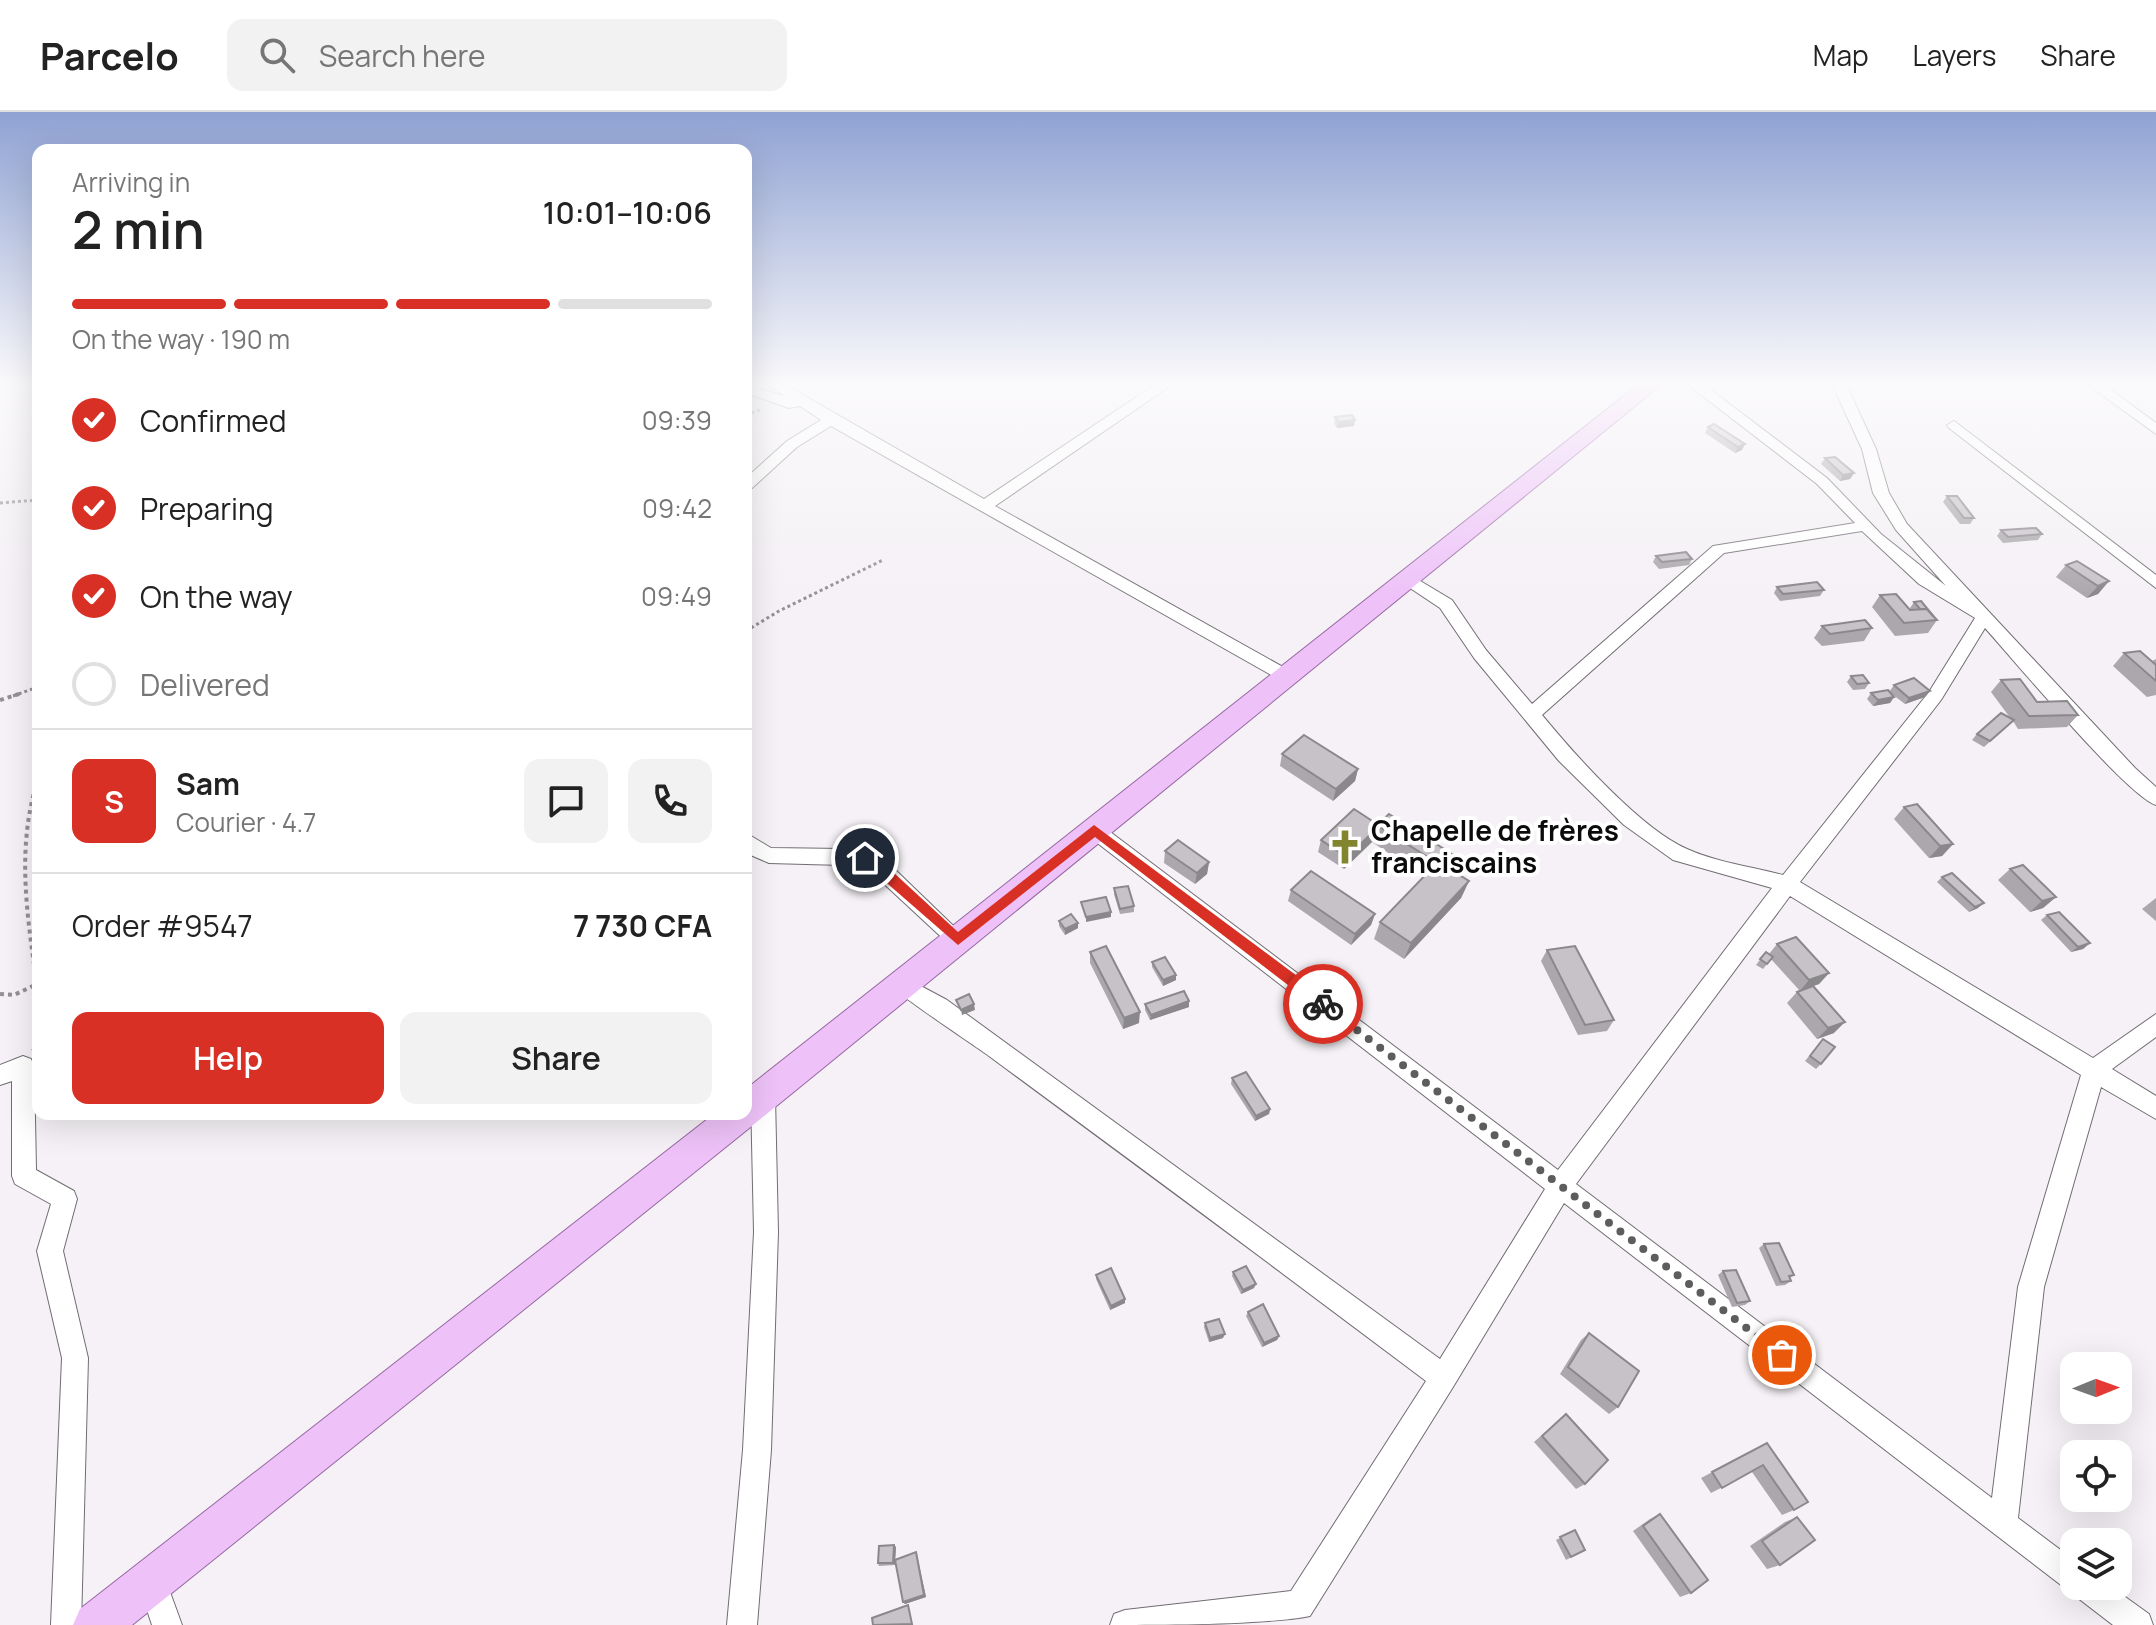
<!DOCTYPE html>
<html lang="en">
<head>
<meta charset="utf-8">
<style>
	:root { --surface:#fff; --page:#f2f2f2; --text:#222; --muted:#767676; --line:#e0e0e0; --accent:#d93025 }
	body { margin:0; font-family:Manrope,sans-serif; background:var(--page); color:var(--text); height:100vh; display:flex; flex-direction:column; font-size:30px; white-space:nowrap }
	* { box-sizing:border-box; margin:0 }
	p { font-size:26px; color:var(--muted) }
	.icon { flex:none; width:44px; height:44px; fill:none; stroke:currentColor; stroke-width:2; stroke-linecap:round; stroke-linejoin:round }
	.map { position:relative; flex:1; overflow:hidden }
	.panel { position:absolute; left:32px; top:32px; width:720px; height:976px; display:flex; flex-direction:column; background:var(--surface); border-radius:16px; box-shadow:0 8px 32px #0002 }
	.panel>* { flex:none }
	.needle { width:52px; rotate:89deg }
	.fabs { position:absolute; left:2060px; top:1240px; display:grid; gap:16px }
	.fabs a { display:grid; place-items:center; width:72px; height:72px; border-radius:16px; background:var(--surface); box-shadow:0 8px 32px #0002; font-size:40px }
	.pin { position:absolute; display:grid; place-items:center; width:68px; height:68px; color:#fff; margin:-34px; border:4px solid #fff; border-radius:50%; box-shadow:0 2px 8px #0007 }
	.courier { position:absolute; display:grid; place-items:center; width:80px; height:80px; margin:-40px; border:6px solid #d93025; border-radius:50%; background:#fff; color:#222; box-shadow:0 2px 10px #0007 }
	.headline em { font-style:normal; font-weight:600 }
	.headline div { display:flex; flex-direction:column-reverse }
	.headline { display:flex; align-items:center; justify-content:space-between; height:136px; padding:0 40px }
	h1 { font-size:52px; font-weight:600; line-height:60px }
	.bar { display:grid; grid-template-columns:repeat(4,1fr); gap:12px 8px; align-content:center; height:96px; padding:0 40px }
	.bar i { height:10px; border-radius:6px; background:var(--line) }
	.bar .selected { background:var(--accent) }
	.bar p { grid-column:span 4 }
	.line { display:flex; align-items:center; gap:20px; padding:0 40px; border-top:2px solid var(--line) }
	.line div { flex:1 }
	.round { display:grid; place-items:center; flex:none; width:84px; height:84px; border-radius:16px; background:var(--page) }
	ol { padding:0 40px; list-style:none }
	li { display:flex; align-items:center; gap:24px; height:88px }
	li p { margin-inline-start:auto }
	li .icon { padding:8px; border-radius:50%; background:var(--accent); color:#fff; stroke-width:4 }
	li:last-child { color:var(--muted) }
	li i { width:44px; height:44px; border:4px solid var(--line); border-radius:50% }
	.button { display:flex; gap:16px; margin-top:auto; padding:16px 40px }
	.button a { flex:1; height:92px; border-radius:16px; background:var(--accent); color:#fff; font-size:32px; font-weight:600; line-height:92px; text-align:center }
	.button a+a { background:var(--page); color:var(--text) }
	header { display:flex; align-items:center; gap:48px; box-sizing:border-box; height:112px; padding:0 40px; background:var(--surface); border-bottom:2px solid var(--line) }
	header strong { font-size:38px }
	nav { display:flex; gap:44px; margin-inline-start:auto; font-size:28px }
	.search { width:560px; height:72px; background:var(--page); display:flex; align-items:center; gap:20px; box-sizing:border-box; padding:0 28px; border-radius:16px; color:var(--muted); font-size:30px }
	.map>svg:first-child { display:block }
</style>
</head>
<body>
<header>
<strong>Parcelo</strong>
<div class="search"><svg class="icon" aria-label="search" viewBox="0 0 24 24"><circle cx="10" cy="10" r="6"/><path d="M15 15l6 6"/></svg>Search here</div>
<nav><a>Map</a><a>Layers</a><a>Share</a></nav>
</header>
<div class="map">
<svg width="2156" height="1513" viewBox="0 0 2156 1513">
	<rect width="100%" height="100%" fill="#f5f1f6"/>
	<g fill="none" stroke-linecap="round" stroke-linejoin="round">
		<!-- street casing -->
		<g stroke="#716d72" stroke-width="2">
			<g id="street">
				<polygon points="0,272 8,272 0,277"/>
				<polygon points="746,272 786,285 767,272 784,272 984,387 1156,272 1173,272 995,394 1292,560 1295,564 1292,568 1280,568 831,314 797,335 751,377 746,378 746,366 787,329 821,308 800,294 789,296 746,281"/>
				<path d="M1687,272H1703L1827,366L1881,422L1946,474L1896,418L1873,381L1862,337L1832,272H1846L1876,337L1889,381L1907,412L2135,656L2156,675V693C2127,684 2013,547 1985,516L1941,588L1800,770L2093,946L2156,902V925L2112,957L2156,984V1007L2101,975L2044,1175L2018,1406L2074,1448V1474H2110L2149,1502L2153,1513H2113L1564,1091L1453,1275L1310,1504C1266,1513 1161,1513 1110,1513L1114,1502L1125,1498L1291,1479L1426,1269C1281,1160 1135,1051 989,944C974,933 895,881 891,873L894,867L902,864L947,888L1440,1247L1545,1077L1087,723L1084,718L1087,713H1101L1558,1058L1772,776L1673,748L1624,713L1559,649L1474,546L1440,496L1398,468L1400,464H1412L1452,488L1486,538L1532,592L1713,434L1855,411L1817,372ZM1862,419L1919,472L1975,506L1929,580L1783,763C1752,755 1716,750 1687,737C1641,717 1575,643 1542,603L1724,441ZM1790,784L2081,963L2018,1175L1992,1386L1576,1072Z"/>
				<polygon points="2087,272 2103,272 2156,311 2156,322"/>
				<polygon points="1954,309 2156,463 2156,476 1949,316 1947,313"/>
				<polygon points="746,721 771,736 843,737 882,745 968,828 965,834 958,837 951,834 868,757 843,753 769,751 746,741"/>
				<polygon points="23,944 31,947 34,954 36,1058 74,1079 77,1087 63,1139 88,1246 81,1513 51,1513 62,1246 37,1139 51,1092 15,1072 12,1064 12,969 0,973 0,953"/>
				<polygon points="763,975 771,978 775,985 778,1120 771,1338 757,1513 727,1513 743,1338 754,1120 751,985 755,978"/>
				<polygon points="152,1453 162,1458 182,1513 152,1513 137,1468 142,1458"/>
			</g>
		</g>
		<!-- primary casing -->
		<g stroke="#9768a2" stroke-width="2">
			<polygon id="primary" points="1639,272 1662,272 753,1013 132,1513 73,1513 80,1497 714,1002 746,1002 746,977"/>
		</g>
		<!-- path-far1 -->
		<g stroke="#939094" stroke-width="3" stroke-dasharray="3 3" stroke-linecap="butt">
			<polyline points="746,303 763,297"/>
			<polyline points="0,391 38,388"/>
			<polyline points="746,519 779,499 883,448"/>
			<polyline points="13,584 38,575"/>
		</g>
		<!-- path -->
		<g stroke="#939094" stroke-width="4" stroke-dasharray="4 4" stroke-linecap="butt">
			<polyline points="0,588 19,582"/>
			<path d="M38,667C15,738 28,808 38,881"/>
			<polyline points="0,882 14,883 37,872"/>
			<polyline points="33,939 38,930"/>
		</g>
		<!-- street -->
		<use href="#street" fill="#fff" fill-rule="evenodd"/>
		<!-- primary -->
		<use href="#primary" fill="#eec2f8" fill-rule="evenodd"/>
	</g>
	<!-- wall -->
	<g fill="#aba7ac">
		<polygon points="1335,305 1354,314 1337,316 1334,311"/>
		<polygon points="1714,312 1742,338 1735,341 1705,321 1708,315"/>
		<polygon points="1825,346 1854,361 1850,367 1840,369 1821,352"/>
		<polygon points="1947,384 1974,406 1970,412 1960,412 1943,390"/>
		<polygon points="2001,418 2042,422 2038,428 2003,431 1997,424"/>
		<polygon points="1656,444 1692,447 1689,453 1659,457 1653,450"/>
		<polygon points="2066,453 2109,469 2098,482 2087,486 2056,465"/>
		<polygon points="1777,475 1824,478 1820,484 1780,489 1774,481"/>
		<polygon points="1880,483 1911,498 1910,496 1914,490 1937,508 1928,521 1895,524 1872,495"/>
		<polygon points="1822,514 1872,516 1864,529 1822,534 1814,526"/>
		<polygon points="2124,541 2152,549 2156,547 2156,583 2147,585 2113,554"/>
		<polygon points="1851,564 1869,571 1865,577 1853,578 1847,570"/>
		<polygon points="2001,568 2037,590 2078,603 2067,615 2018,617 2013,609 1984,635 1972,628 1977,622 2011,607 1991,580"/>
		<polygon points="1894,573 1930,579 1925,585 1905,592 1889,580"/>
		<polygon points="1871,581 1894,585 1890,591 1873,594 1867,587"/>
		<polygon points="1282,642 1358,657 1355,669 1333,689 1280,654"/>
		<polygon points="1904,695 1953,732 1942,744 1929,746 1894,707"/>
		<polygon points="1377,712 1455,744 1450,757 1469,769 1461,786 1404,847 1374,827 1380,810 1424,765 1372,730 1344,757 1318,740 1321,728"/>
		<polygon points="1165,739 1209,750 1207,762 1195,772 1164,751"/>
		<polygon points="2010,757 2056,785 2043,796 2030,800 1998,768"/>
		<polygon points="1942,765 1978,796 1969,800 1937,770"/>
		<polygon points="1114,776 1134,794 1134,800 1120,802 1114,782"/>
		<polygon points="1291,778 1375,802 1371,813 1351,833 1288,789"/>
		<polygon points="2156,786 2156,809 2142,797"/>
		<polygon points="2047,803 2090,831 2083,837 2071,840 2041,808"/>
		<polygon points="1059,809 1078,816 1065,823 1059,814"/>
		<polygon points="1777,832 1829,861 1819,872 1802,878 1834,921 1817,927 1787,891 1797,880 1800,879 1771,847 1763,857 1756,853 1766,840 1769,842"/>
		<polygon points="1547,838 1614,908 1607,919 1578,923 1541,849"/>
		<polygon points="1090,840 1139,911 1123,917 1090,851"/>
		<polygon points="1152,850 1176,863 1176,868 1163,874 1152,855"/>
		<polygon points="1189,889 1189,895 1150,908 1145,898 1145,892"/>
		<polygon points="1823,927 1821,952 1816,957 1805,949"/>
		<polygon points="1232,966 1270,997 1269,1002 1255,1009 1231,972"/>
		<polygon points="1764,1132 1794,1163 1790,1166 1791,1169 1785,1173 1776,1174 1759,1136"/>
		<polygon points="1723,1159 1750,1189 1745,1193 1732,1195 1718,1163"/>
		<polygon points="1233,1160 1254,1176 1241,1182 1232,1164"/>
		<polygon points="1096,1163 1125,1191 1110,1198 1096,1167"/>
		<polygon points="1248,1200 1279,1224 1277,1228 1262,1235 1246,1204"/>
		<polygon points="1205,1211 1223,1226 1209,1230 1204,1215"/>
		<polygon points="1589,1221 1618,1295 1609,1302 1560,1262 1581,1228"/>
		<polygon points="1566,1302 1585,1372 1576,1377 1534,1330"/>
		<polygon points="1767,1331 1794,1398 1782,1403 1752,1360 1711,1381 1701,1366"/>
		<polygon points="1660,1402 1691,1481 1680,1485 1633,1419 1650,1407"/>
		<polygon points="1797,1405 1780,1453 1767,1457 1750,1434 1785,1410"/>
		<polygon points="1575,1418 1585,1438 1566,1448 1556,1428"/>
		<polygon points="894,1433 896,1435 895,1447 917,1442 926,1485 905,1492 903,1490 895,1448 895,1453 879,1454 878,1451"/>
	</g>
	<!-- shaded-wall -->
	<g fill="#8b888c">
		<polygon points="1355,308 1354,314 1337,316 1339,310"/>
		<polygon points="1745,332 1742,338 1735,341 1738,335"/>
		<polygon points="1854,361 1850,367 1840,369 1843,363"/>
		<polygon points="2109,469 2098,482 2087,486 2098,474"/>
		<polygon points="1930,579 1925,585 1905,592 1909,586"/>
		<polygon points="1894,585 1890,591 1873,594 1878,588"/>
		<polygon points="1358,657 1355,669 1333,689 1336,677"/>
		<polygon points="1375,718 1372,730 1344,757 1347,745"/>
		<polygon points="1953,732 1942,744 1929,746 1940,734"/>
		<polygon points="1455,744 1448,761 1445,754"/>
		<polygon points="1209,750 1207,762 1195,772 1197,761"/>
		<polygon points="1469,769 1461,786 1404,847 1411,831"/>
		<polygon points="2056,785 2043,796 2030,800 2042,789"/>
		<polygon points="1984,791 1978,796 1969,800 1975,795"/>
		<polygon points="1111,800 1111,805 1086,810 1086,805"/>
		<polygon points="1375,802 1371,813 1351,833 1355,822"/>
		<polygon points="1078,811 1078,816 1065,823 1065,817"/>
		<polygon points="2090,831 2083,837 2071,840 2078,835"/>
		<polygon points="1829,861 1819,872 1800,879 1809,868"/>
		<polygon points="1176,863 1176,868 1163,874 1163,868"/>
		<polygon points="1189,889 1189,895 1150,908 1151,903"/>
		<polygon points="974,892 975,898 962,903 961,898"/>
		<polygon points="1140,900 1139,911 1123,917 1124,906"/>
		<polygon points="1845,910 1834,921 1817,927 1828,916"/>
		<polygon points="1270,997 1269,1002 1255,1009 1256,1004"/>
		<polygon points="1256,1172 1254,1176 1241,1182 1243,1178"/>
		<polygon points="1125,1187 1125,1191 1110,1198 1111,1194"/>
		<polygon points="1225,1222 1223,1226 1209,1230 1210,1226"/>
		<polygon points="1279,1224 1277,1228 1262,1235 1264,1231"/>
		<polygon points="894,1433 896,1435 895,1453 893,1451"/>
		<polygon points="916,1440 926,1485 905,1492 903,1490"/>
	</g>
	<!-- building -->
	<g fill="#c7c2c8" stroke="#8b888c" stroke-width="2">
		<polygon points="1352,303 1355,308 1339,310 1335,305"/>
		<polygon points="1714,312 1745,332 1738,335 1708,315"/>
		<polygon points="1835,345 1854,361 1843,363 1825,346"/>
		<polygon points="1947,384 1957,384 1974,406 1964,406"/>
		<polygon points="2036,416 2042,422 2008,425 2001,418"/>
		<polygon points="1686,440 1692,447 1662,450 1656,444"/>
		<polygon points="2077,449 2109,469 2098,474 2066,453"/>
		<polygon points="1817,470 1824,478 1783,482 1777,475"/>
		<polygon points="1896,482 1910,498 1927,497 1937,508 1904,511 1880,483"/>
		<polygon points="1921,489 1934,505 1927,497 1920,497 1914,490"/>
		<polygon points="1865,508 1872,516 1830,522 1822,514"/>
		<polygon points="2140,539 2156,553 2156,569 2124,541"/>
		<polygon points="1863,563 1869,571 1857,572 1851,564"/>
		<polygon points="1914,566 1930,579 1909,586 1894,573"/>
		<polygon points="2020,567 2037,590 2067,589 2078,603 2029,604 2001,568"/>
		<polygon points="1888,578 1894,585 1878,588 1871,581"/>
		<polygon points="2001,601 2014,608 1990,629 1977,622"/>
		<polygon points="1304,623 1358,657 1336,677 1282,642"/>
		<polygon points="1917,692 1953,732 1940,734 1904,695"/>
		<polygon points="1354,697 1380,714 1377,713 1375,718 1347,745 1321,728"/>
		<polygon points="1389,702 1455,744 1445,754 1469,769 1411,831 1380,810 1437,751 1377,713"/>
		<polygon points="1178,728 1209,750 1197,761 1165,739"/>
		<polygon points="2023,753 2056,785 2042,789 2010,757"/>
		<polygon points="1311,759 1375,802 1355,822 1291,778"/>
		<polygon points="1952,761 1984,791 1975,795 1942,765"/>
		<polygon points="1128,774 1134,794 1120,797 1114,776"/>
		<polygon points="1106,785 1111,800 1086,805 1081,790"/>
		<polygon points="2059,800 2090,831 2078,835 2047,803"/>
		<polygon points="1071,802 1078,811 1065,817 1059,809"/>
		<polygon points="1796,825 1829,861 1809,868 1777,832"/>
		<polygon points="1106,834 1140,900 1124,906 1090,840"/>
		<polygon points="1575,834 1614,908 1585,913 1547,838"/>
		<polygon points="1766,840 1773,845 1767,852 1760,847"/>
		<polygon points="1165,845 1176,863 1163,868 1152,850"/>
		<polygon points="1813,874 1845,910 1828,916 1797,880"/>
		<polygon points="1184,879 1189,889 1151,903 1145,892"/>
		<polygon points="969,882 974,892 961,898 956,888"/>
		<polygon points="1823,927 1835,935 1821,952 1810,944"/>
		<polygon points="1246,960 1270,997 1256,1004 1232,966"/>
		<polygon points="1779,1131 1794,1163 1789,1164 1791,1169 1781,1170 1764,1132"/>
		<polygon points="1246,1154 1256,1172 1243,1178 1233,1160"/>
		<polygon points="1111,1156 1125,1187 1111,1194 1096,1163"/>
		<polygon points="1736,1158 1750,1189 1737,1191 1723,1159"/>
		<polygon points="1263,1192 1279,1224 1264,1231 1248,1200"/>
		<polygon points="1219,1207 1225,1222 1210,1226 1205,1211"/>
		<polygon points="1589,1221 1639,1259 1618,1295 1568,1255"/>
		<polygon points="1566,1302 1608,1348 1585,1372 1542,1324"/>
		<polygon points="1767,1331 1808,1390 1794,1398 1763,1353 1722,1376 1712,1360"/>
		<polygon points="1660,1402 1708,1468 1691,1481 1643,1414"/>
		<polygon points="1797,1405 1815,1428 1780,1453 1762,1429"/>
		<polygon points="1575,1418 1585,1438 1571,1445 1560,1425"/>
		<polygon points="894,1433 893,1451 878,1451 879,1434"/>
		<polygon points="916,1440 924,1483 903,1490 895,1448"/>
		<polygon points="908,1493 912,1512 873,1513 872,1506"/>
	</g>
	<!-- sky -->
	<linearGradient id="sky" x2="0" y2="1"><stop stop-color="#8fa2d3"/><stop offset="0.56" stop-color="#faf9fb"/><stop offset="1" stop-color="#faf9fb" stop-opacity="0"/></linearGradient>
	<rect width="2156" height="484" fill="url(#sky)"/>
	<!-- route -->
	<polygon fill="#d93025" points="1094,713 1328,887 1328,896 1318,896 1095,725 958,833 858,746 865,741 880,748 958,820"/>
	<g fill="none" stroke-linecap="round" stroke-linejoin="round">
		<!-- done -->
		<polyline stroke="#5e5c5e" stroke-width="8" stroke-dasharray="0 14.4" points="1323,892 1782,1243"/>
	</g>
	<!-- icons -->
	<defs>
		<g id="church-bare" transform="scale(2.76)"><path d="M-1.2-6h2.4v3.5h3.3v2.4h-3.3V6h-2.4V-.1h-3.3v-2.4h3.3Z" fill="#83842e" stroke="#fff" stroke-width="2.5" paint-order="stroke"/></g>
	</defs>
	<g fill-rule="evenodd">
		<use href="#church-bare" x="1345" y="735"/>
	</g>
	<g text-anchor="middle" stroke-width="8" stroke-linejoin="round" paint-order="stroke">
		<!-- poi labels -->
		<g font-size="28" font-weight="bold" fill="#0c0b0c" stroke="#fff" text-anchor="start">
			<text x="1371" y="729">Chapelle de frères<tspan x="1371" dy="32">franciscains</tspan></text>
		</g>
	</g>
</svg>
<div class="fabs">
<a><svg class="needle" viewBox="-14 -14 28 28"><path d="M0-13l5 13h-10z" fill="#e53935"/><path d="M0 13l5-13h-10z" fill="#767676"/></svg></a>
<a><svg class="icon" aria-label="locate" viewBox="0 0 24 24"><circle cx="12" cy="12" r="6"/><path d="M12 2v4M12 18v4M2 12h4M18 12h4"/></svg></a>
<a><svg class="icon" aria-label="layers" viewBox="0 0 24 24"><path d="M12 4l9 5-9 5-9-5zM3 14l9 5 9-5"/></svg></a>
</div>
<div class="pin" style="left:1782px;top:1243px;background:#ea580c"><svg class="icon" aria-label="bag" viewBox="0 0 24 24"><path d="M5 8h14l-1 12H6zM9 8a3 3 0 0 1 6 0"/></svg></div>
<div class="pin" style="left:865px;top:746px;background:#1f2937"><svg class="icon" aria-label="home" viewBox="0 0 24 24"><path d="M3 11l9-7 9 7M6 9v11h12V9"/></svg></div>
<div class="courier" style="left:1323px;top:892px"><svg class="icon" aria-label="bike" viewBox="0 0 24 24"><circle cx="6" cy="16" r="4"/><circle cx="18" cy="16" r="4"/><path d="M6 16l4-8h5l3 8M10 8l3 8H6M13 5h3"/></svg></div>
<section class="panel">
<div class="headline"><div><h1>2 min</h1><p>Arriving in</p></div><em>10:01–10:06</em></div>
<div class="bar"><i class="selected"></i><i class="selected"></i><i class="selected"></i><i></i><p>On the way · 190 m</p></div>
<ol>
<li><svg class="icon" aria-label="check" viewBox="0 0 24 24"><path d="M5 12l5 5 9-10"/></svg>Confirmed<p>09:39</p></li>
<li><svg class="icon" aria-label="check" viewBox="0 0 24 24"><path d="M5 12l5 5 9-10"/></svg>Preparing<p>09:42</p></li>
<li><svg class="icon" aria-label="check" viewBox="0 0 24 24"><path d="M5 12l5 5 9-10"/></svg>On the way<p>09:49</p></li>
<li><i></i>Delivered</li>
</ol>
<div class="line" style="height:144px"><b class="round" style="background:var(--accent);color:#fff">S</b><div><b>Sam</b><p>Courier · 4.7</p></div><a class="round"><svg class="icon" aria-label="chat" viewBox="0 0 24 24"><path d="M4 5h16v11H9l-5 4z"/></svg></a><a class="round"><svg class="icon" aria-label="phone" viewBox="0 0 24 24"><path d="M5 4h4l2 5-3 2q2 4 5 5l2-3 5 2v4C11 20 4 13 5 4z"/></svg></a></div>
<div class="line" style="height:104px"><div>Order #9547</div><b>7 730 CFA</b></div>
<div class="button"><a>Help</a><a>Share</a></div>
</section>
</div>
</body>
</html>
